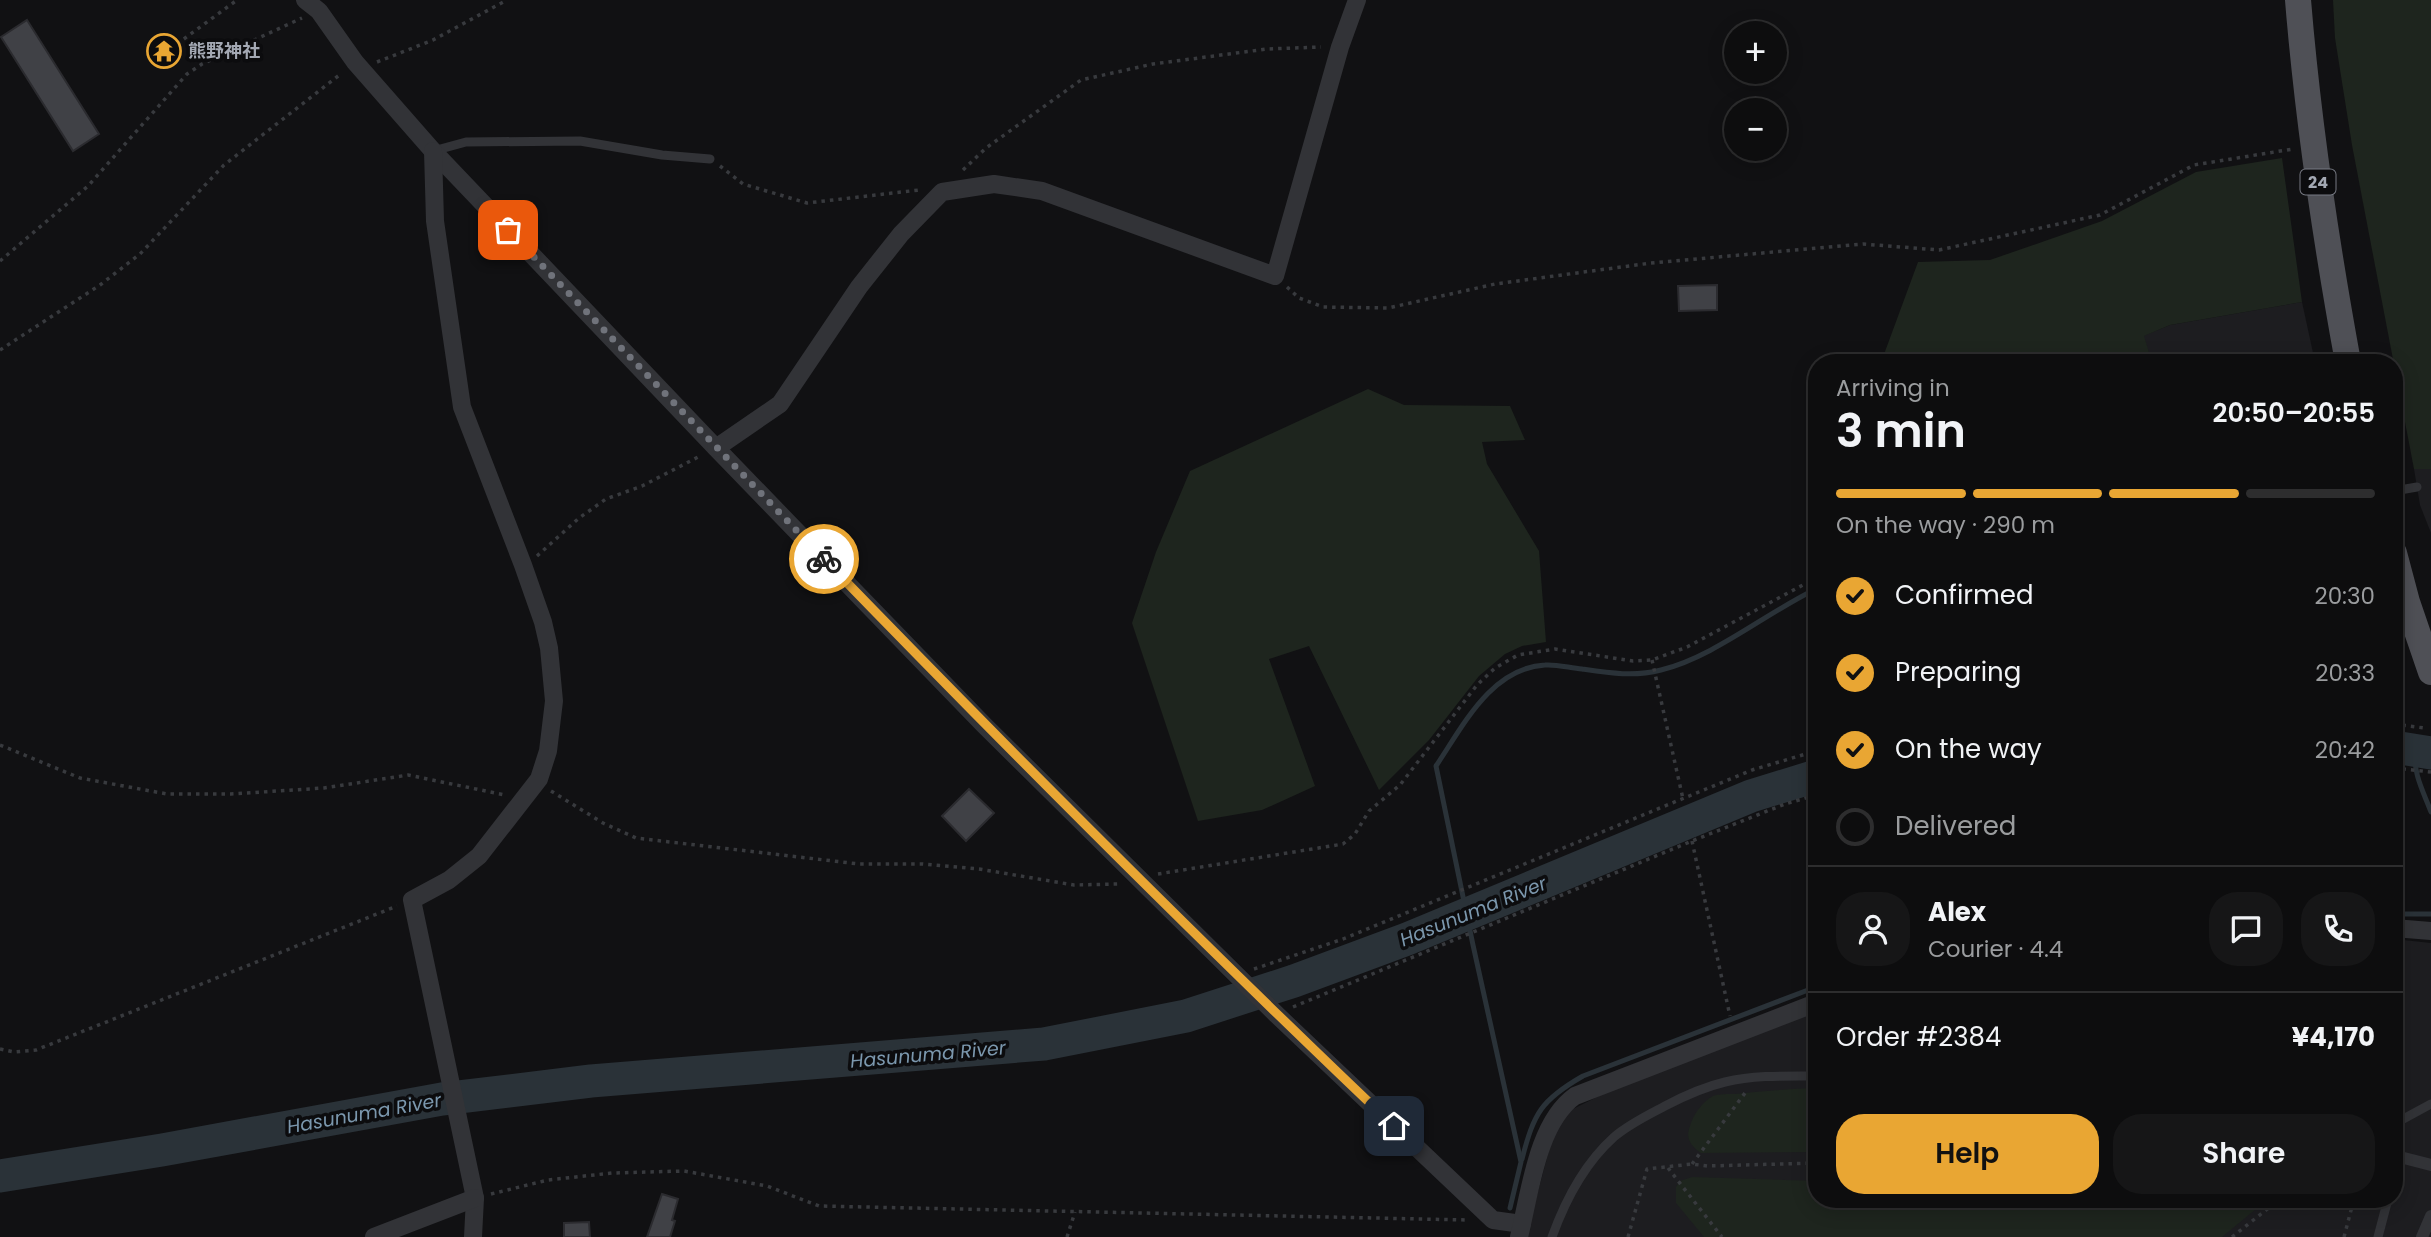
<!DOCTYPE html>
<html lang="en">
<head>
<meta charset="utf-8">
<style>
	:root { --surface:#0d0d0e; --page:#161617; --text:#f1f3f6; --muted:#9a9c9e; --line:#2d2d2e; --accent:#e9a633 }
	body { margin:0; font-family:Poppins,"Noto Sans JP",sans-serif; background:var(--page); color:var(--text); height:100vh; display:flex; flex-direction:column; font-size:26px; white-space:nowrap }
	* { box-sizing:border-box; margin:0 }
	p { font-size:23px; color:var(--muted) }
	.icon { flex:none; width:38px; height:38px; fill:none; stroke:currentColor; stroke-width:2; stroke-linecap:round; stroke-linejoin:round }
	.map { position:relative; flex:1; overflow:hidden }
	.sheet { position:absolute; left:1808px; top:354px; width:595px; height:854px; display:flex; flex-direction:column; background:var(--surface); border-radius:28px; box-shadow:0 4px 18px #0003,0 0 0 2px var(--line) }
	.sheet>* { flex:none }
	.controls { position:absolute; left:1724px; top:21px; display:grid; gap:14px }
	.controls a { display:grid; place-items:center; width:63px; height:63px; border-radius:50%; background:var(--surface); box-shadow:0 4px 18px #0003,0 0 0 2px var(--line); font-size:35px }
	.pin { position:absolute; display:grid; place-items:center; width:60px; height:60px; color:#fff; margin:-30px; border-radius:14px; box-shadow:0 4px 10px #0006 }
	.courier { position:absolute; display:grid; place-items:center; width:70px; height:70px; margin:-35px; border:5px solid #e9a633; border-radius:50%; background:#fff; color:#222; box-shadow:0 2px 9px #0007 }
	.head em { font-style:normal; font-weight:600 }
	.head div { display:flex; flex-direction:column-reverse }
	.head { display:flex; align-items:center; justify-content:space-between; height:119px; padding:0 28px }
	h1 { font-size:46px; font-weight:600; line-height:52px }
	.bar { display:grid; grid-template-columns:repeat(4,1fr); gap:10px 7px; align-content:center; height:84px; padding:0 28px }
	.bar i { height:9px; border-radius:5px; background:var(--line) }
	.bar .selected { background:var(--accent) }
	.bar p { grid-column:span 4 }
	.line { display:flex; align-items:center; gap:18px; padding:0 28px; border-top:2px solid var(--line) }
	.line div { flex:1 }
	.round { display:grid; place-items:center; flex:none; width:74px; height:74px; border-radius:28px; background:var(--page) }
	ol { padding:0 28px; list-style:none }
	li { display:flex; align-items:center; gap:21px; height:77px }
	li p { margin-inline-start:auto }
	li .icon { padding:7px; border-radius:50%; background:var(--accent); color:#111; stroke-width:4 }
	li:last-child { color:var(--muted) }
	li i { width:38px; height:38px; border:4px solid var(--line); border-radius:50% }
	.action { display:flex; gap:14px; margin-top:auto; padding:14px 28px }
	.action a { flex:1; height:80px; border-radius:28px; background:var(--accent); color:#111; font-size:28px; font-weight:600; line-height:80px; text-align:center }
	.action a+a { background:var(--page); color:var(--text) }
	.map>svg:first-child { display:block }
</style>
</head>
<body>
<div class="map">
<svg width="2431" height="1237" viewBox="0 0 2431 1237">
	<rect width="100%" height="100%" fill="#111113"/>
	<!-- built -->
	<g fill="#1d1d20">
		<polygon points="2302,302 2315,362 2152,362 2143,336 2170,325"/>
		<polygon points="2414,469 2431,469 2431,533 2420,505"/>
		<polygon points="2394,939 2431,943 2431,1237 1526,1237 1552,1139 1562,1119 1571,1110 1605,1093 1816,1011 1816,1199 2394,1199"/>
	</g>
	<!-- green -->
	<g fill="#1e251e">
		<polygon points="2333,0 2431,0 2431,469 2414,469 2352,145 2335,38"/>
		<polygon points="2282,158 2302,302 2170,325 2144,336 2152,362 1884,362 1883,357 1918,262 1990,260 2102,221 2196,172"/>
		<polygon points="1368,389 1404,405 1510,406 1525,440 1482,442 1487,464 1539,551 1546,642 1522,646 1505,654 1479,676 1429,740 1379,790 1309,646 1269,659 1315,786 1262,810 1198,821 1132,623 1156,552 1190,471"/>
		<path d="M1816,1088V1152L1701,1153C1691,1146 1685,1139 1690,1126C1693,1115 1702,1102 1713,1096C1719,1094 1728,1094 1735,1094C1762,1091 1789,1089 1816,1088Z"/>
		<polygon points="1692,1177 1816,1181 1816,1199 2268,1199 2222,1237 1704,1237 1676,1203 1676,1187 1680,1181"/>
	</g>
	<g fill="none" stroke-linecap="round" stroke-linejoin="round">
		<!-- stream -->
		<g stroke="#2a3238" stroke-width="5">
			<polyline points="2394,711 2396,717 2394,742"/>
			<path d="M2416,752C2412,772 2424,793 2431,812"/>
			<polyline points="2394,914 2431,914"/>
			<path d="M1522,1159C1534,1113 1541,1100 1583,1076L1816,987"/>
			<path d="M1510,1208L1521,1162L1473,945L1436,766C1463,726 1491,668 1545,665C1556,664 1570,668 1582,669C1609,673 1634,677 1661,670C1714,657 1766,613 1816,589"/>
		</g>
		<!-- river -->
		<g stroke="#2a3238" stroke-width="33">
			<polyline points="2394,747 2431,753"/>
			<polyline points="0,1176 162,1150 442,1099 591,1081 1044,1044 1186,1016 1294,981 1407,939 1751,796 1816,776"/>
		</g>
	</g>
	<!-- building -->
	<g fill="#404146" stroke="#2b2b2f" stroke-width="2">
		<polygon points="27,20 99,134 73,151 1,37"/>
		<polygon points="167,39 177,54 162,64 152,49"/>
		<polygon points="1717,285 1717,310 1679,311 1678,286"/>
		<polygon points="969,789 994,813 966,841 942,816"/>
		<polygon points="662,1194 678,1199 672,1220 675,1221 670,1237 647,1237"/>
		<polygon points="589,1222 590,1237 564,1237 564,1223"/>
	</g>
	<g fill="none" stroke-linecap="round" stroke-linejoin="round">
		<!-- path -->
		<g stroke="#383a3e" stroke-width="3.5" stroke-dasharray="3.5 5" stroke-linecap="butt">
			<polyline points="177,44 237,0"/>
			<polyline points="377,62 433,40 507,0"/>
			<polyline points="720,166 743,184 807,203 919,190"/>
			<polyline points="963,170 986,148 1081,80 1153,64 1267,49 1321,47"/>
			<polyline points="0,261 88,186 187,74 202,64 302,18"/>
			<polyline points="1287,287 1299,298 1323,307 1388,308 1495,284 1651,263 1863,244 1939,250 2100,215 2194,165 2293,149"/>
			<polyline points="0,350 100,285 140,254 224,165 342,73"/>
			<polyline points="537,556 579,518 606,499 642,486 702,455"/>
			<polyline points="1652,660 1683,799"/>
			<polyline points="2394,724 2424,728"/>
			<polyline points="0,745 80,778 167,794 231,794 324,788 408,775 505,795"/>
			<polyline points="2394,768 2431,772"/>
			<polyline points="551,791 603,823 636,838 859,864 923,864 979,869 1074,885 1119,884"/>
			<polyline points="1692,841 1730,1016"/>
			<polyline points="1158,874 1343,844 1355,834 1369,811 1400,785 1477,685 1495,668 1518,655 1555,649 1633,661 1652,660 1687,647 1816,578"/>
			<polyline points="1254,969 1343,939 1752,770 1816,751"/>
			<polyline points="1293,1007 1692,841 1785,804 1816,795"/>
			<polyline points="0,1049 14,1052 36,1050 397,906"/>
			<polyline points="1692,1164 1745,1093"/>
			<polyline points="1668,1168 1722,1237"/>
			<polyline points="491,1194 548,1180 612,1173 684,1171 767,1186 819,1206 1467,1220"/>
			<polyline points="1067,1237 1075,1212"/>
			<polyline points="1628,1237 1647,1169 1692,1164 1707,1166 1816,1163"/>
			<polyline points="2232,1237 2280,1199"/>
			<polyline points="2344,1237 2354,1199"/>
		</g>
		<!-- service -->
		<g stroke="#323337" stroke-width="9">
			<polyline points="433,151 466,142 580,141 662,155 710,159"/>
			<polyline points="2394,491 2417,487"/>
			<polyline points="2394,1124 2431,1104"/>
			<polyline points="2394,1145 2396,1156 2394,1170"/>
			<path d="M1552,1237C1565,1201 1585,1163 1614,1137C1629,1124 1648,1115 1665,1106C1684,1096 1704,1087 1725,1082C1755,1075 1786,1076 1816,1076"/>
			<polyline points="2378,1237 2388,1199"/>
		</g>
		<!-- pedestrian -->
		<g stroke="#323337" stroke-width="12">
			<polyline points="2396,1156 2431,1165"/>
			<polyline points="2422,1237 2431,1216"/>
		</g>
		<!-- minor -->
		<g stroke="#323337" stroke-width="18">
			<polyline points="305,0 319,11 355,62 433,151 716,448 984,725 1276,1014 1493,1220 1522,1224"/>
			<polyline points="433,151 435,221 462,407 523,565 543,622 549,648 554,701 548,751 539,779 479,856 449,880 412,900 475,1198 473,1237"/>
			<polyline points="716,448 780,404 859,287 901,234 942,192 994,184 1042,191 1275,276 1340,47 1357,0"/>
			<polyline points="2394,928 2431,931"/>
			<polyline points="374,1237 475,1198"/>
			<path d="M1519,1237C1530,1193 1537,1123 1575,1096L1816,1003"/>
		</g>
		<!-- primary -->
		<g stroke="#4f5056" stroke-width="26">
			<path d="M2298,0C2308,122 2326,242 2348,362"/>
			<polyline points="2394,553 2407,602 2431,672"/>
		</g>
	</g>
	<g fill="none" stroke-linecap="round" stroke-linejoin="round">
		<!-- done -->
		<polyline stroke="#70737b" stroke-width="7" stroke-dasharray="0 12.6" points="508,230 824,559"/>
		<!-- route -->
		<path stroke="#e9a633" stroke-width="9" d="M824,559C1011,752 1200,942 1394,1126"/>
	</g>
	<!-- icons -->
	<defs>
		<g id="temple-ring" transform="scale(1.75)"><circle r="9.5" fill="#0c0c0e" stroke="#e9a633" stroke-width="1.5"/><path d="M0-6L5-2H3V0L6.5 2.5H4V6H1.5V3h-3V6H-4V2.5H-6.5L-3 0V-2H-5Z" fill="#e9a633"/></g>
	</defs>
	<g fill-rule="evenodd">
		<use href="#temple-ring" x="164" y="51"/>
	</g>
	<g text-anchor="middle" stroke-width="7" stroke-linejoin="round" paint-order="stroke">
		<!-- shield labels -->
		<rect fill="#0c0c0e" stroke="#767982" stroke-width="2" x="2300.5" y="169.5" width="35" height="25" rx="5"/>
		<g font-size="16" font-weight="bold" fill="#a3a8b3">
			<text x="2318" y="188">24</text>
		</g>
		<!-- poi labels -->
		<g font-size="18" font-weight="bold" fill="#a3a8b3" stroke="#0c0c0e" text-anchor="start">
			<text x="188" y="57">熊野神社</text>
		</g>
		<!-- water labels -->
		<g font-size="19" font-style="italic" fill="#7b97ad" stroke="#0c0c0e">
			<text transform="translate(1473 911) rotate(-22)" y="7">Hasunuma River</text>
			<text transform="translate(928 1054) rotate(-5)" y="7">Hasunuma River</text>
			<text transform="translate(364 1113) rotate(-10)" y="7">Hasunuma River</text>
		</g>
	</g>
</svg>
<div class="controls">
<a>+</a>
<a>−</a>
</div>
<div class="pin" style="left:508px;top:230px;background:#ea580c"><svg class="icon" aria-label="bag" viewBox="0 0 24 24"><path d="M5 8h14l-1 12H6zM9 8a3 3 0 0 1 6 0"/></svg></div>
<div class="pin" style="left:1394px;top:1126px;background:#1f2937"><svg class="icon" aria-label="home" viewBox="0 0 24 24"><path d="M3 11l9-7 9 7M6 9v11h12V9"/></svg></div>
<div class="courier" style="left:824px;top:559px"><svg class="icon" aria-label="bike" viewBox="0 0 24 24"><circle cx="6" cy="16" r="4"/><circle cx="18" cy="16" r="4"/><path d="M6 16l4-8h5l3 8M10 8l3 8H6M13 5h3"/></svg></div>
<section class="sheet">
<div class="head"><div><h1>3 min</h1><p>Arriving in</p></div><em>20:50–20:55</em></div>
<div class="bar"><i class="selected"></i><i class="selected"></i><i class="selected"></i><i></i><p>On the way · 290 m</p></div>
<ol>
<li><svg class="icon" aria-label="check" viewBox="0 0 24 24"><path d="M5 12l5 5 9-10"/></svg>Confirmed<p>20:30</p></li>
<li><svg class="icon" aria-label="check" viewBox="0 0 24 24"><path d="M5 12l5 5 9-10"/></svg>Preparing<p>20:33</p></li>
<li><svg class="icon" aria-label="check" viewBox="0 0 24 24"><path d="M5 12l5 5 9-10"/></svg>On the way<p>20:42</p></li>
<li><i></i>Delivered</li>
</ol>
<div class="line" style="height:126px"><a class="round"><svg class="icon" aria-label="person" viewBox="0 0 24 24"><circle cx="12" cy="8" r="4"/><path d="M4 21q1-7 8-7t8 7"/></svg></a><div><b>Alex</b><p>Courier · 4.4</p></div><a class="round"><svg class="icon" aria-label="chat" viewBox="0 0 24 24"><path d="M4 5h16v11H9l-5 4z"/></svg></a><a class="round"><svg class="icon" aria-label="phone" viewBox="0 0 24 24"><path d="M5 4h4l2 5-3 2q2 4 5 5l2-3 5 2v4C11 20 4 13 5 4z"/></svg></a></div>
<div class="line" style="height:91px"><div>Order #2384</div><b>¥4,170</b></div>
<div class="action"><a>Help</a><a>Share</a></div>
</section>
</div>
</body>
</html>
